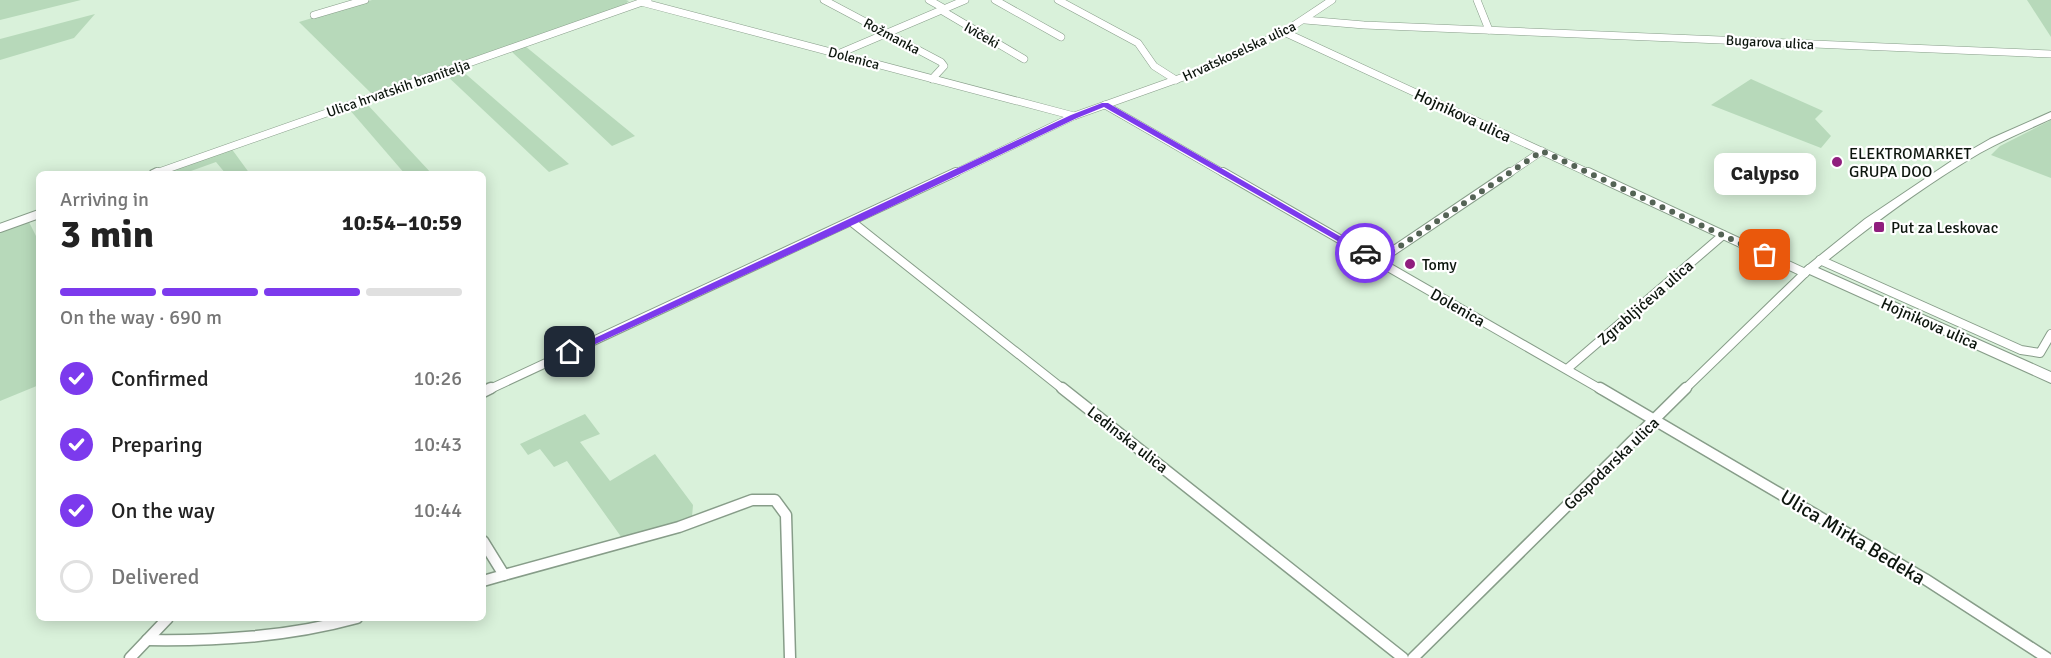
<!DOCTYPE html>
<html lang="en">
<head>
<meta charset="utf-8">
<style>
	:root { --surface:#fff; --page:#f2f2f2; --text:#222; --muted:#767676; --line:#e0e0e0; --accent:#7c3aed }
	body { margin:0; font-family:Signika,sans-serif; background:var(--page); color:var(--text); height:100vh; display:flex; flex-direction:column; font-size:22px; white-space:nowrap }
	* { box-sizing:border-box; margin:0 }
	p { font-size:20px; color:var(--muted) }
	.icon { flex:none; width:33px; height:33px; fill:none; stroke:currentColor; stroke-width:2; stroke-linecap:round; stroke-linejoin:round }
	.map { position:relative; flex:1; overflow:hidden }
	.panel { position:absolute; left:36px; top:171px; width:450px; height:450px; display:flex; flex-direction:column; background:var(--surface); border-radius:9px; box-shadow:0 3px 15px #0003 }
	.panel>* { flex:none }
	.pin { position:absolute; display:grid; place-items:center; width:51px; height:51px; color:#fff; margin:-26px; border-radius:12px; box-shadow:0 3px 9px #0006 }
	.courier { position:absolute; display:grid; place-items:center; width:60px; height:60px; margin:-30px; border:4px solid #7c3aed; border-radius:50%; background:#fff; color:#222; box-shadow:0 2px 8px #0007 }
	.bubble { position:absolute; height:42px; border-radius:9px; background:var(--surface); box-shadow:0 3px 15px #0003; font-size:20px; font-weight:700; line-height:42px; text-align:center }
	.overview em { font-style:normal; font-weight:700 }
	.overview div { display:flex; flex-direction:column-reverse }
	.overview { display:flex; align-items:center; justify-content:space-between; height:102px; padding:0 24px }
	h1 { font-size:39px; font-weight:700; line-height:45px }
	.bar { display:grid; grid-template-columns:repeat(4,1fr); gap:9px 6px; align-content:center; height:72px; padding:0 24px }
	.bar i { height:8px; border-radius:4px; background:var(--line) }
	.bar .active { background:var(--accent) }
	.bar p { grid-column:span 4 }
	ol { padding:0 24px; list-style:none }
	li { display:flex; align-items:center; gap:18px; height:66px }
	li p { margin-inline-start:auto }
	li .icon { padding:6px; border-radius:50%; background:var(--accent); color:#fff; stroke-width:4 }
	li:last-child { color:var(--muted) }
	li i { width:33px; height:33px; border:3px solid var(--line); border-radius:50% }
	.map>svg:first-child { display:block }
</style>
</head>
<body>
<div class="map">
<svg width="2051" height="658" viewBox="0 0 2051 658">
	<rect width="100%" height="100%" fill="#d9f1da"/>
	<!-- green -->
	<g fill="#b7d9ba">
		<polygon points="0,0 81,0 0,20"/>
		<polygon points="372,0 626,0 629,1 622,7 373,95 299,22"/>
		<polygon points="2027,0 2051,0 2051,37"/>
		<polygon points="95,14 74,38 0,60 0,39"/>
		<polygon points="525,46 635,136 612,146 511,51"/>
		<polygon points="460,69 569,164 549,172 445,74"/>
		<polygon points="1751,79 1823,111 1815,119 1831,136 1821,148 1711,105"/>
		<polygon points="366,103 432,174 405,174 349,109"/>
		<polygon points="2051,120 2051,178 1991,155 2000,146"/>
		<polygon points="231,148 250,174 226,174 216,162 191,171 192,174 158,174"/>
		<polygon points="28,220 39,242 39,385 0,401 0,230"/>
		<polygon points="585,414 600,434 580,442 610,481 655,454 693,505 692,517 688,521 622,538 567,461 554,467 540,449 528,455 520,444"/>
	</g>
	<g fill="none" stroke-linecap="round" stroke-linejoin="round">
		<!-- street-far2 casing -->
		<g stroke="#879d89" stroke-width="8">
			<g id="street-far2">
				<polyline points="824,0 941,62 944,66 932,79"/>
				<polyline points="929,0 945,9"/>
				<polyline points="995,0 1061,37"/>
				<polyline points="1058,0 1138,43 1154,66 1176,80"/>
				<polyline points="1477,0 1489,30"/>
				<polyline points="641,2 1074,116"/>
				<polyline points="941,10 1024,59"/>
				<polyline points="314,15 365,0"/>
				<polyline points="1305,20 1364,25 2051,54"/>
				<polyline points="1284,32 1591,174"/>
				<polyline points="838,54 965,0"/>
				<polyline points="1105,105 1225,174"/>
				<polyline points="153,174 648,0"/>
				<polyline points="953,174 1074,116 1203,70 1284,32 1332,0"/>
				<polyline points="1508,174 1542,151"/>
			</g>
		</g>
		<!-- street-far1 casing -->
		<g stroke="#879d89" stroke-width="10">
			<g id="street-far1">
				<polyline points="1223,172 1602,390"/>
				<polyline points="1588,172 1805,273"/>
				<polyline points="153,174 157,172"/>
				<polyline points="852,222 1064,390"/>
				<polyline points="0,228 39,214"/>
				<polyline points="1820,260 2021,350 2040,353 2051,334"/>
				<polyline points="1378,261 1510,172"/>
				<polyline points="1567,369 1723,235"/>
				<polyline points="488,390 956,172"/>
				<polyline points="1684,390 1809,269"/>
			</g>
		</g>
		<!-- street casing -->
		<g stroke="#879d89" stroke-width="13">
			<g id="street">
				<polyline points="1062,388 1403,658"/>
				<polyline points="1600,388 1925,579 2047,658"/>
				<polyline points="483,392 491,388"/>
				<polyline points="483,541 504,575 483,581"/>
				<polyline points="504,575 679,527 752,500 775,500 786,515 790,658"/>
				<path d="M147,640C218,641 288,637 357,618"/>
				<polyline points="130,658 168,618"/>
				<polyline points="1413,658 1686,388"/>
			</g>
		</g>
		<!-- secondary casing -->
		<g stroke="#879d89" stroke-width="2">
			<path id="secondary" d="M2051,112V119C2027,130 2003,140 1980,153C1923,186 1869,227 1818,268L2051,372V383L1805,272L1803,269L1865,219L1950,162L1990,139Z"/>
		</g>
		<!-- street-far2 -->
		<use href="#street-far2" stroke="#fff" stroke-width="7"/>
		<!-- street-far1 -->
		<use href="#street-far1" stroke="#fff" stroke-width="8"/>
		<!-- street -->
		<use href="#street" stroke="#fff" stroke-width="10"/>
		<!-- secondary -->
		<use href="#secondary" fill="#fff" fill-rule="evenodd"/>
	</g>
	<!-- route -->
	<polygon fill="#7c3aed" points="1102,103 1108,103 1369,253 1362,255 1104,107 1077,118 855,224 574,354 566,354 565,352 1071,115"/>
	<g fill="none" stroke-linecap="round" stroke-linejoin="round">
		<!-- done -->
		<polyline stroke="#546355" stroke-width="6" stroke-dasharray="0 10.8" points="1365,253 1378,261 1542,151 1765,255"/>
	</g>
	<!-- markers -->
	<g fill="#901e7e" stroke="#fff" stroke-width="2">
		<circle cx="1837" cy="162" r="6"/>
		<rect x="1873" y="221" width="12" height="12" rx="3"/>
		<circle cx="1410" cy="264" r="6"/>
	</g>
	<g text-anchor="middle" stroke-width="4.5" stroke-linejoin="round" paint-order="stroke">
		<!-- far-street labels -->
		<g font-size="14" fill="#0d160e" stroke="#fff">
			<text transform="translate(982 35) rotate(30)" y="5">Ivičeki</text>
			<text transform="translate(892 36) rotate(28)" y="5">Rožmanka</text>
			<text transform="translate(1770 42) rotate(3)" y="5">Bugarova ulica</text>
			<text transform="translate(1239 51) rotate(-25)" y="5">Hrvatskoselska ulica</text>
			<text transform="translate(854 58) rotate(15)" y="5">Dolenica</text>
			<text transform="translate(398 88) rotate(-19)" y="5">Ulica hrvatskih branitelja</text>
		</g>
		<!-- street labels -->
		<g font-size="16" fill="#0d160e" stroke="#fff">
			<text transform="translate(1463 115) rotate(25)" y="6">Hojnikova ulica</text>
			<text transform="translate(1645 302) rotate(-41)" y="6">Zgrabljićeva ulica</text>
			<text transform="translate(1458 307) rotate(30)" y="6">Dolenica</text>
			<text transform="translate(1930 323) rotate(24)" y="6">Hojnikova ulica</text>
			<text transform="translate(1128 439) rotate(38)" y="6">Ledinska ulica</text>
			<text transform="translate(1611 463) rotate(-44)" y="6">Gospodarska ulica</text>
		</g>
		<!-- poi labels -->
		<g font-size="16" fill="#0d160e" stroke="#fff" text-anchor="start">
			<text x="1849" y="159">ELEKTROMARKET<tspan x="1849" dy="18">GRUPA DOO</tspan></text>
			<text x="1891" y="233">Put za Leskovac</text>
			<text x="1422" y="270">Tomy</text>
		</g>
		<!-- near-street labels -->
		<g font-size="20" fill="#0d160e" stroke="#fff">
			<text transform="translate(1853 537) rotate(31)" y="7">Ulica Mirka Bedeka</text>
		</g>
	</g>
</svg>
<div class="pin" style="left:1765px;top:255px;background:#ea580c"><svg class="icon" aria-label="bag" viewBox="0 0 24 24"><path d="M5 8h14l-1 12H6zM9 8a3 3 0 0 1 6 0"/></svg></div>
<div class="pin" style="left:570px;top:352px;background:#1f2937"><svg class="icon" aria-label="home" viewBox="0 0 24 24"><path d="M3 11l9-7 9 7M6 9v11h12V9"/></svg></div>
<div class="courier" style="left:1365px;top:253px"><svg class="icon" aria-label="car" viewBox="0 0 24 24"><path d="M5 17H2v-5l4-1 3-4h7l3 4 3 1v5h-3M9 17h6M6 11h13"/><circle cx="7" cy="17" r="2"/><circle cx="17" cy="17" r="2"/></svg></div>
<div class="bubble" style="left:1714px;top:153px;width:102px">Calypso</div>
<section class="panel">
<div class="overview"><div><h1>3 min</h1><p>Arriving in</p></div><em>10:54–10:59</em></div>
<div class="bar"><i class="active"></i><i class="active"></i><i class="active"></i><i></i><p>On the way · 690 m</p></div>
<ol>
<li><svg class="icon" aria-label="check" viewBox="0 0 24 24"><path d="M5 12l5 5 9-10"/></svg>Confirmed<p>10:26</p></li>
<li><svg class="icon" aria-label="check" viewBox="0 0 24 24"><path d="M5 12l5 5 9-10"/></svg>Preparing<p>10:43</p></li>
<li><svg class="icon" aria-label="check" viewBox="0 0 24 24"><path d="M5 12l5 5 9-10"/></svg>On the way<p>10:44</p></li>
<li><i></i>Delivered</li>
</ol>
</section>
</div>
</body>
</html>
